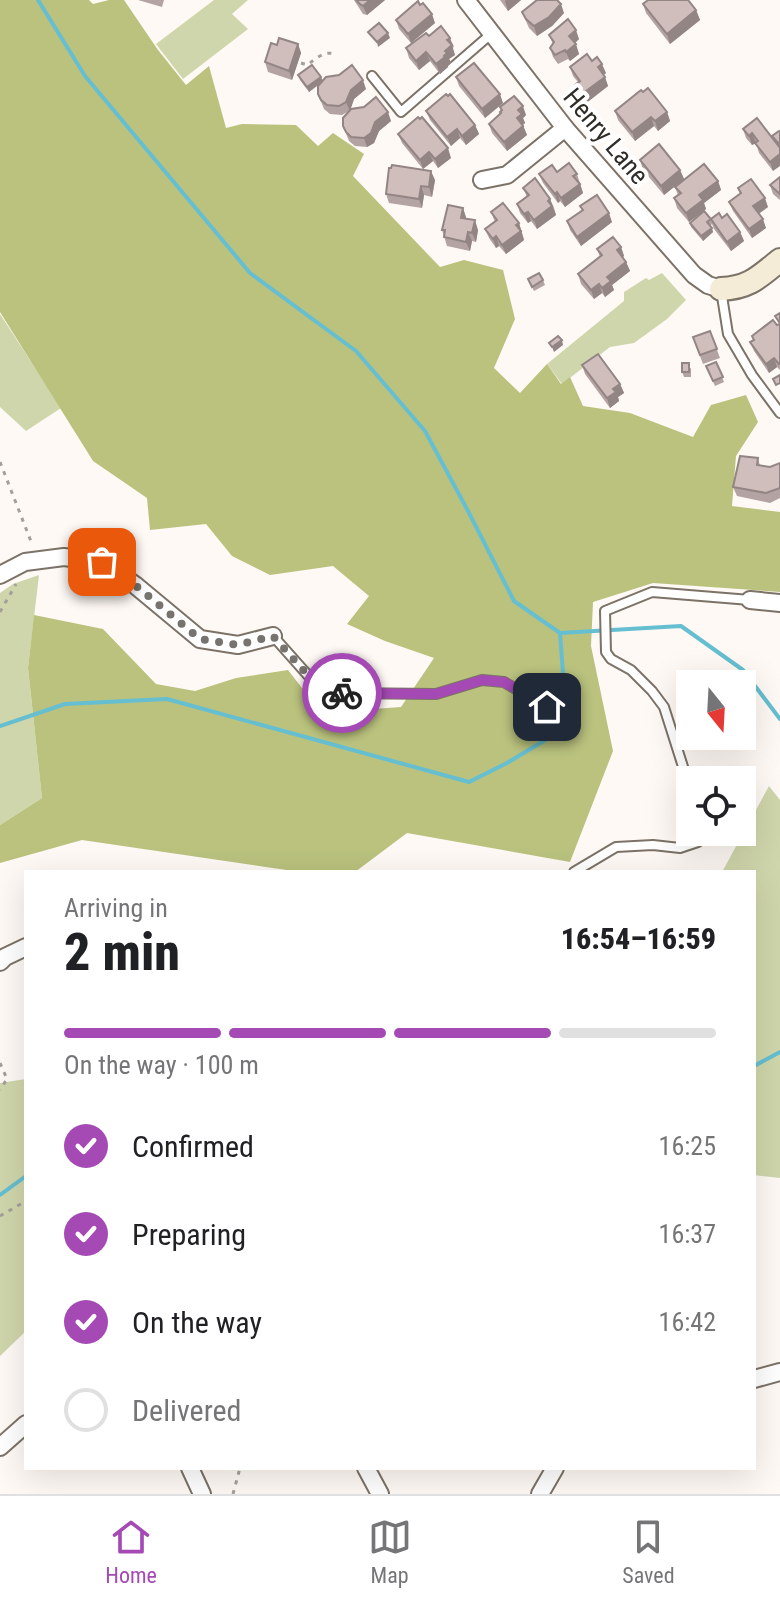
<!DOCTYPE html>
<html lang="en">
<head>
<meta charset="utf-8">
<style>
	:root { --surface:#fff; --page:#f2f2f2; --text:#202124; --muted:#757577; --line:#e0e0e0; --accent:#a549b4 }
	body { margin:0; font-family:"Roboto Condensed",sans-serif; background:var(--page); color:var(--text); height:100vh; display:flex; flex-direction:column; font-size:30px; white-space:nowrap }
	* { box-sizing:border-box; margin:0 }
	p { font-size:26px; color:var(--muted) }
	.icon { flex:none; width:44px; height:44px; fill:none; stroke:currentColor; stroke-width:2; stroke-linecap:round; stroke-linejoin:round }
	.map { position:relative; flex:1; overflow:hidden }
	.side { position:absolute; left:24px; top:870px; width:732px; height:600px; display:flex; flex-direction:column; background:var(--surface); border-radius:0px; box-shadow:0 8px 32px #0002 }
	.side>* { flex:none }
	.needle { width:52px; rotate:162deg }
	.controls { position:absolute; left:676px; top:670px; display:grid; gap:16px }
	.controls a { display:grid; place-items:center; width:80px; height:80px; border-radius:0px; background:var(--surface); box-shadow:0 8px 32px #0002; font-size:40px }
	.pin { position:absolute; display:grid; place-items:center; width:68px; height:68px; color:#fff; margin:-34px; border-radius:16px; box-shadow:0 4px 12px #0006 }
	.courier { position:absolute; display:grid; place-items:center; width:80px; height:80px; margin:-40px; border:6px solid #a549b4; border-radius:50%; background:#fff; color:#222; box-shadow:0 2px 10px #0007 }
	.head em { font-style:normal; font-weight:800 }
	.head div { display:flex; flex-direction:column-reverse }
	.head { display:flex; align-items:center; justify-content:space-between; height:136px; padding:0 40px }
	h1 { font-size:52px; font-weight:800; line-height:60px }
	.bar { display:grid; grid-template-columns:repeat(4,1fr); gap:12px 8px; align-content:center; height:96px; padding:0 40px }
	.bar i { height:10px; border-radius:6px; background:var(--line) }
	.bar .on { background:var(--accent) }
	.bar p { grid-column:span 4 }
	ol { padding:0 40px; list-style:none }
	li { display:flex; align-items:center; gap:24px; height:88px }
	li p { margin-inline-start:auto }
	li .icon { padding:8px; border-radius:50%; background:var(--accent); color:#fff; stroke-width:4 }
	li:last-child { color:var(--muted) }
	li i { width:44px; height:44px; border:4px solid var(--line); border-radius:50% }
	.dock { display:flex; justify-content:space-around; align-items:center; height:112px; border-top:2px solid var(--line); background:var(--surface); font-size:22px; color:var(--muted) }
	.dock a { display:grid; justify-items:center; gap:4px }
	.dock .on { color:var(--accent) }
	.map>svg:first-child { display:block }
</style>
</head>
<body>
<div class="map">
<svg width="780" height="1494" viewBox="0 0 780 1494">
	<rect width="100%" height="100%" fill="#fef9f4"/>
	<!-- green -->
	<g fill="#d0d6ab">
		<polygon points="214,0 248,0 232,14 248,29 183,79 156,44"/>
		<polygon points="662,273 686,300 667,319 634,343 610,347 562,384 547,364 624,301 624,292 646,278 649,280"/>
		<polygon points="0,314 61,408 26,431 0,407"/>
		<polygon points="39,575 28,668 42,798 0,825 0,593 13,584"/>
		<polygon points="769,786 780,800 780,1178 754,1175 754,872 722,872"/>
		<polygon points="26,1079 26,1331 0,1356 0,1083"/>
	</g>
	<!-- forest -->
	<polygon fill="#bac27e" points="0,0 89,0 93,4 109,0 124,0 158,50 186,85 209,66 226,128 242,124 296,125 318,146 333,133 364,154 353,176 440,267 464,260 503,270 515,319 494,368 520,393 547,364 561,384 570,377 583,406 630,413 693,437 711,405 746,395 758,422 736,456 732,506 780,512 780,592 653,583 593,602 591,646 613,751 570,862 407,833 355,872 300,872 82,840 0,863 0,825 42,798 28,668 34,615 103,629 156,684 195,691 236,678 288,670 302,688 345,711 401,707 434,658 385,641 347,624 369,596 333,566 270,575 232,556 206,524 150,530 147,498 93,461 0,312"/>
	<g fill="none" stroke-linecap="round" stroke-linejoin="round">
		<!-- stream -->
		<g stroke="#65bfd1" stroke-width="4">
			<polyline points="38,0 85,76 250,273 356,351 425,431 468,511 514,601 560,633 681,626 743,670 780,719"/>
			<polyline points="0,726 65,704 167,699 469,782 507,763 567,727 560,633"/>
			<polyline points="754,1066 780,1052"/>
			<polyline points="0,1195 26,1176"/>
		</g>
		<!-- lane casing -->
		<g stroke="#7c7267" stroke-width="12">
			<g id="lane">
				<polyline points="372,76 401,112 491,34"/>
				<polyline points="721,290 728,334 752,375 780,413"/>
				<polyline points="273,636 313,681 340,693 436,694 482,680 504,682 547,707"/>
				<polyline points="690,782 685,773 664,707 652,691 631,670 611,659 606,652 605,611 652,592 750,600"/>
				<polyline points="574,872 616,847 653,845 680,848 698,842 703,832"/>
			</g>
		</g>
		<!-- street casing -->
		<g stroke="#7c7267" stroke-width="20">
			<g id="street">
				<polyline points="466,0 565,128 694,275 708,285 721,289"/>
				<polyline points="482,180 507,175 565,128"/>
				<polyline points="0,575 25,562 64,557 102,562 135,585 200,639 238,645 273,636"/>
				<polyline points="750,600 780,603"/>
				<polyline points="0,962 5,957 26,947"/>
				<polyline points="754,1379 780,1372"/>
				<polyline points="0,1447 26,1424"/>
				<polyline points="190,1468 202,1494"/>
				<polyline points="366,1468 380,1494"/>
				<polyline points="540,1494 555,1468"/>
			</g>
		</g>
		<!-- secondary casing -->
		<g stroke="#7c7267" stroke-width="26">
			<path id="secondary" d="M721,289C749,288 759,277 780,260"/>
		</g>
		<!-- path -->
		<g stroke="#a49f9a" stroke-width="3" stroke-dasharray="4 6" stroke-linecap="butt">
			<path d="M301,63L307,65C316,59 325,49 337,55"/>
			<polyline points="0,462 32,544"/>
			<polyline points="0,612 16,584"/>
			<polyline points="0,1063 7,1079 0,1090"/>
			<polyline points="0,1216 26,1201"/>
			<polyline points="233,1494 240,1468"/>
		</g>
		<!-- lane -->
		<use href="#lane" stroke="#fff" stroke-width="8"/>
		<!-- street -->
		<use href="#street" stroke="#fff" stroke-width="16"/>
		<!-- secondary -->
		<use href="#secondary" stroke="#f4ecd6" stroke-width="22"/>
	</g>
	<!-- wall -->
	<g fill="#b3a3a2">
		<polygon points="138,0 164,0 162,7"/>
		<polygon points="354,0 385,0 367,15 363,14"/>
		<polygon points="500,0 521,0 508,11"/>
		<polygon points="688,1 696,10 700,20 670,44 646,13 643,4"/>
		<polygon points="522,12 564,13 552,26 537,36 529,28"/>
		<polygon points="396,20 435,23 411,43 399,29"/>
		<polygon points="549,35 579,39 575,43 579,54 570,61 568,59 558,64 553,57 550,48 553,44"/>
		<polygon points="429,36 450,38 454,47 452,48 455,55 449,59 451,62 448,65 448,67 440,74 430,61 419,70 409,58 406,48"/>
		<polygon points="298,44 301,53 292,80 268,72 265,62 277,45"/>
		<polygon points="592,61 606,73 604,75 608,86 585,104 578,94 575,85 578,82 573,76 570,67"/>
		<polygon points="298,75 366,89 354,99 350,110 391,121 379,131 374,143 367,147 355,146 349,141 343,126 349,111 342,115 330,114 324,109 318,94 321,83 309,92 300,80"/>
		<polygon points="456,77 503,103 485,118 459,86"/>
		<polygon points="643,92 667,112 670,121 658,131 654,126 635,141 618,120 615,111"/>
		<polygon points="500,107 526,115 523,118 525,123 523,125 527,135 507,151 492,133 489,124 500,114 501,111"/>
		<polygon points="426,111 475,125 479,134 466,145 460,138 451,146 430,120"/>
		<polygon points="743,129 774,141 772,136 780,132 780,148 773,171 759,153 756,143 752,145 746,138"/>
		<polygon points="398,134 451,158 438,168 433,161 423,169 402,143"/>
		<polygon points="640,160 680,170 684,179 664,195 643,170"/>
		<polygon points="557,172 577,174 583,193 565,207 560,201 558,203 543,183 539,174"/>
		<polygon points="780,177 780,200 773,194 770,185"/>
		<polygon points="435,180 432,197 424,195 422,208 389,203 386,194"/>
		<polygon points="718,181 721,190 704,203 706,209 689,222 677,208 674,198 678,195 675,187"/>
		<polygon points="523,188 550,199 554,208 556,215 537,229 531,221 528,223 520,213 517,204 527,197"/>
		<polygon points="738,188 768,207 759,214 766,228 752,238 733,211 729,202 740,194"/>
		<polygon points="580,206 612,222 581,246 570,230 567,221 582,211"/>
		<polygon points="463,208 466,219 478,230 476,242 472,241 470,251 447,246 442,230"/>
		<polygon points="491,212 519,223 524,240 506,254 499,246 496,248 489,238 485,229 495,222"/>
		<polygon points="722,218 740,232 744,241 731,251 714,229 712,224 710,226 713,232 703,241 691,227 690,223"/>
		<polygon points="621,247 624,256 623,257 626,262 630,271 612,285 614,290 605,297 602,293 594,299 581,284 578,274 600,257 597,249"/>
		<polygon points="528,279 543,280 545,285 534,291"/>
		<polygon points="780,313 780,370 777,367 769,373 754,351 750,342 753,340 752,336 777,325 779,324 775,316"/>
		<polygon points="710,331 720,358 703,364 693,337"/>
		<polygon points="716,362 724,382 715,386 706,366"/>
		<polygon points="582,365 620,384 624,393 618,397 619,401 610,408 585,374"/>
		<polygon points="691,368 691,377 684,377 682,372"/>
		<polygon points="758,458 760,466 770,467 780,463 780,498 770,503 737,496 733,487"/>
	</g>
	<!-- shaded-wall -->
	<g fill="#928584">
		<polygon points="370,0 385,0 367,15 363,6"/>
		<polygon points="506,0 521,0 508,11 505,1"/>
		<polygon points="561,4 564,13 552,26 537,36 534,26"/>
		<polygon points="696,10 700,20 670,44 667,34"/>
		<polygon points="432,14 435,23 411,43 408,34"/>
		<polygon points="576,30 579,39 573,45 569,36"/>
		<polygon points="388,33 390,38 378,47 377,42"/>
		<polygon points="450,38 455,55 449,59 451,62 448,65 448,67 440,74 436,64 444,56 447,40"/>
		<polygon points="298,44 301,53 292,80 289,71"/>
		<polygon points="576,44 579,54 570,61 566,52"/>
		<polygon points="426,52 430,61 419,70 416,61"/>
		<polygon points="602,64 606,73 601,76 598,67"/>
		<polygon points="321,77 323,81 309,92 307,87"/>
		<polygon points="605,77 608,86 585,104 582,94"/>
		<polygon points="363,80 366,89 354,99 350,111 346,102 351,90"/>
		<polygon points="500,94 503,103 485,118 482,109"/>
		<polygon points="523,106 526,115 523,118 525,123 520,127 517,118 518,110"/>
		<polygon points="388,112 391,121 379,131 374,143 367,147 364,138 375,122"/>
		<polygon points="667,112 670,121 658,131 655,121"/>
		<polygon points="651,117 654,126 635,141 632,132"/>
		<polygon points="475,125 479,134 466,145 462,136"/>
		<polygon points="523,126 527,135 507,151 504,142"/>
		<polygon points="457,129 460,138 451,146 447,137"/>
		<polygon points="752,133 756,143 752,145 749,136"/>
		<polygon points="448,148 451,158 438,168 435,159"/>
		<polygon points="429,152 433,161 423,169 420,160"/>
		<polygon points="780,154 780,166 773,171 770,162"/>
		<polygon points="680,170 684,179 664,195 661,186"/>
		<polygon points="431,171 435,180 432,197 429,187"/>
		<polygon points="718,181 721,190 704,203 706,209 689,222 686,213 699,195"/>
		<polygon points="580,184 583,193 565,207 561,198"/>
		<polygon points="421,186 424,195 422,208 419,199"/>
		<polygon points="557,192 560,201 558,203 555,194"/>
		<polygon points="765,198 768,207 756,215 753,206"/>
		<polygon points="550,199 556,215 537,229 534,220"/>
		<polygon points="463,208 466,217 464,227 461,218"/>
		<polygon points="528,212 531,221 528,223 524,214"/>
		<polygon points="609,213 612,222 581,246 577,237"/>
		<polygon points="763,219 766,228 752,238 749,229"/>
		<polygon points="475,220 478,230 476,242 472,233"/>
		<polygon points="519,223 524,240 506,254 502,245"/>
		<polygon points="712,228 713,232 703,241 701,236"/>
		<polygon points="468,232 472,241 470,251 466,242"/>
		<polygon points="740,232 744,241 731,251 727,242"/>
		<polygon points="496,236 499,246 496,248 493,239"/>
		<polygon points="621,247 624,256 620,259 617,250"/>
		<polygon points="626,262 630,271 612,285 614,290 605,297 602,288 607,277"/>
		<polygon points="599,284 602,293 594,299 591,290"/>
		<polygon points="562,340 563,345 554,352 552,347"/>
		<polygon points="774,358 777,367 769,373 766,364"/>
		<polygon points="620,384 624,393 618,397 619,401 610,408 607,398 613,389"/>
	</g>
	<!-- building -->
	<g fill="#d0bebc" stroke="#928584" stroke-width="2">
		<polygon points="356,0 370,0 363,6 360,4"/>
		<polygon points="537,0 557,0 561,4 549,17 534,26 526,19 522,12"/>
		<polygon points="648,0 688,0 696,10 667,34 643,4"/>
		<polygon points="418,1 420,5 423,3 432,14 408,34 396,20"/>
		<polygon points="568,19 576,30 569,36 576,44 566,52 565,50 555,55 550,48 554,42 549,35"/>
		<polygon points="379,23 388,33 377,42 368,32"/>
		<polygon points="441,26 450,38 447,40 452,45 445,51 447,53 444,56 445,57 436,64 426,52 416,61 406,48 426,33 429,36"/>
		<polygon points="279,38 298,44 289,71 265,62 271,43 277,45"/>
		<polygon points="587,54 592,61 597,57 602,64 598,67 605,77 582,94 575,85 580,81 570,67"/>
		<polygon points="474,63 500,94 482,109 456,77"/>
		<polygon points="312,65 321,77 307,87 298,75"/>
		<polygon points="352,65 363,80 351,90 346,102 339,106 327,105 321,100 318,94 318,86 326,77 339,75"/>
		<polygon points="648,88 667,112 655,121 651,117 632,132 615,111 641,90 643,92"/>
		<polygon points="446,94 448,96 450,94 475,125 462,136 457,129 447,137 426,111"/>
		<polygon points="514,96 523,106 518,110 522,114 517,118 523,126 504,142 489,124 501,113 500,112 502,110 500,107"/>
		<polygon points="376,97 388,112 375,122 371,133 364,138 351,137 346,132 343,126 343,118 351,109 364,107"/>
		<polygon points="418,117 420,119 422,117 448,148 435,159 429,152 420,160 398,134"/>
		<polygon points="757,118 780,148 780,154 770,162 755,143 758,141 752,133 749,136 743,129"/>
		<polygon points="779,131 780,132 780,145 772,136"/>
		<polygon points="659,144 680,170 661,186 640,160"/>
		<polygon points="569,163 577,174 573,176 580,184 561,198 557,192 555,194 539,174 552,165 557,172"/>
		<polygon points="704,164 718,181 699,195 703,200 686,213 674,198 681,193 675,187"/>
		<polygon points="392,165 431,171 429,187 421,186 419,199 386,194 389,168 391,168"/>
		<polygon points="780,177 780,194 770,185"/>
		<polygon points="535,178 550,199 548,201 552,206 534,220 528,212 524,214 517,204 529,195 523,188"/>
		<polygon points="751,179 765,198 753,206 763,219 749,229 729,202 741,193 738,188"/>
		<polygon points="597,195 609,213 577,237 567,221 583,210 580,206"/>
		<polygon points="503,203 519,223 516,225 521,231 502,245 496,236 493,239 485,229 497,220 491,212"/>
		<polygon points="448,205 463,208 461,218 475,220 472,233 468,232 466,242 444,237 445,230 442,230"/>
		<polygon points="704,211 711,219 707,222 712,228 701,236 690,223"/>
		<polygon points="719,213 722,218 727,214 740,232 727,242 711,219"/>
		<polygon points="613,237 621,247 617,250 626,262 607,277 611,281 602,288 599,284 591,290 578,274 602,255 597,249"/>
		<polygon points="539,273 543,280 532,287 528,279"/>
		<polygon points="780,313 780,323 775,316"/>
		<polygon points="773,320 777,325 780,324 780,363 779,364 774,358 766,364 750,342 754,340 752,336"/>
		<polygon points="710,331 717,349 700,355 693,337"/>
		<polygon points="558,336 562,340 552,347 549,343"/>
		<polygon points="598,354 620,384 613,389 616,392 607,398 582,365"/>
		<polygon points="716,362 723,377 713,381 706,366"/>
		<rect x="682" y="363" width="7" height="9"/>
		<polygon points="780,375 780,383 776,385 773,379"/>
		<polygon points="740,456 758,458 757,465 770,467 780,463 780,488 766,493 733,487"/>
	</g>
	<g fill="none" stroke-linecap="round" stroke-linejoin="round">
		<!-- done -->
		<polyline stroke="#77736e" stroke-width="8" stroke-dasharray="0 14.4" points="102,562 135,585 200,639 238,645 273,636 313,681 342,693"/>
		<!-- route -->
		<polyline stroke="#a549b4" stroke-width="10" points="342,693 436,694 482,680 504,682 547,707"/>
	</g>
	<g text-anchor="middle" stroke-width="8" stroke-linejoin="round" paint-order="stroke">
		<!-- street labels -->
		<g font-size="26" fill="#2f2b26" stroke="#fff">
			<text transform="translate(606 136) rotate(50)" y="9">Henry Lane</text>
		</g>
	</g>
</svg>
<div class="controls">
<a><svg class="needle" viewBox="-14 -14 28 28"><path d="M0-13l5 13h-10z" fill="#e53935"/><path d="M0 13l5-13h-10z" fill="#757577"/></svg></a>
<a><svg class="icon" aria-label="locate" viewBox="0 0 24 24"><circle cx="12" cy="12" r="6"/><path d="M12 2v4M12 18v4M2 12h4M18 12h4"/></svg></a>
</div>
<div class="pin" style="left:102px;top:562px;background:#ea580c"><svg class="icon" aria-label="bag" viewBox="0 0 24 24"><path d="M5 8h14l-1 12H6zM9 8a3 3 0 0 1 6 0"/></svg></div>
<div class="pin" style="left:547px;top:707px;background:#1f2937"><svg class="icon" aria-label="home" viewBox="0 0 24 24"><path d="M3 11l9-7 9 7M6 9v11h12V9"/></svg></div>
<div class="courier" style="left:342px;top:693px"><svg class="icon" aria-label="bike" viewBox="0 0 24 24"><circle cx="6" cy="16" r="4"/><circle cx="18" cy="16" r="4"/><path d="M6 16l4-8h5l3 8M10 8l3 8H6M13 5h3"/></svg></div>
<section class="side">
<div class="head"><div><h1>2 min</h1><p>Arriving in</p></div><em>16:54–16:59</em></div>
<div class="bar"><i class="on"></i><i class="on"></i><i class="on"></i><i></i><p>On the way · 100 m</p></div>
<ol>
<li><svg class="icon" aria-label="check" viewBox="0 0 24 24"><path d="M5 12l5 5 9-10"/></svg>Confirmed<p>16:25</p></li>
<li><svg class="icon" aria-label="check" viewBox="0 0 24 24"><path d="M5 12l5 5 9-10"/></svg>Preparing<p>16:37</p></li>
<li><svg class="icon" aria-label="check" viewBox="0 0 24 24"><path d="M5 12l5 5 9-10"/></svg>On the way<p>16:42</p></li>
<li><i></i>Delivered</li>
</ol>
</section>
</div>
<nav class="dock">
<a class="on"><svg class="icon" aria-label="home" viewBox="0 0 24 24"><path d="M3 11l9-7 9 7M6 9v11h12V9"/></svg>Home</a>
<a><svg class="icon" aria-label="map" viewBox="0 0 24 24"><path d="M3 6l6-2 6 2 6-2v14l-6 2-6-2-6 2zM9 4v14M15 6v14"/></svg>Map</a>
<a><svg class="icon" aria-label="saved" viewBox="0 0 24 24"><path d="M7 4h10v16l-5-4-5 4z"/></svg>Saved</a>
</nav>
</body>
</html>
